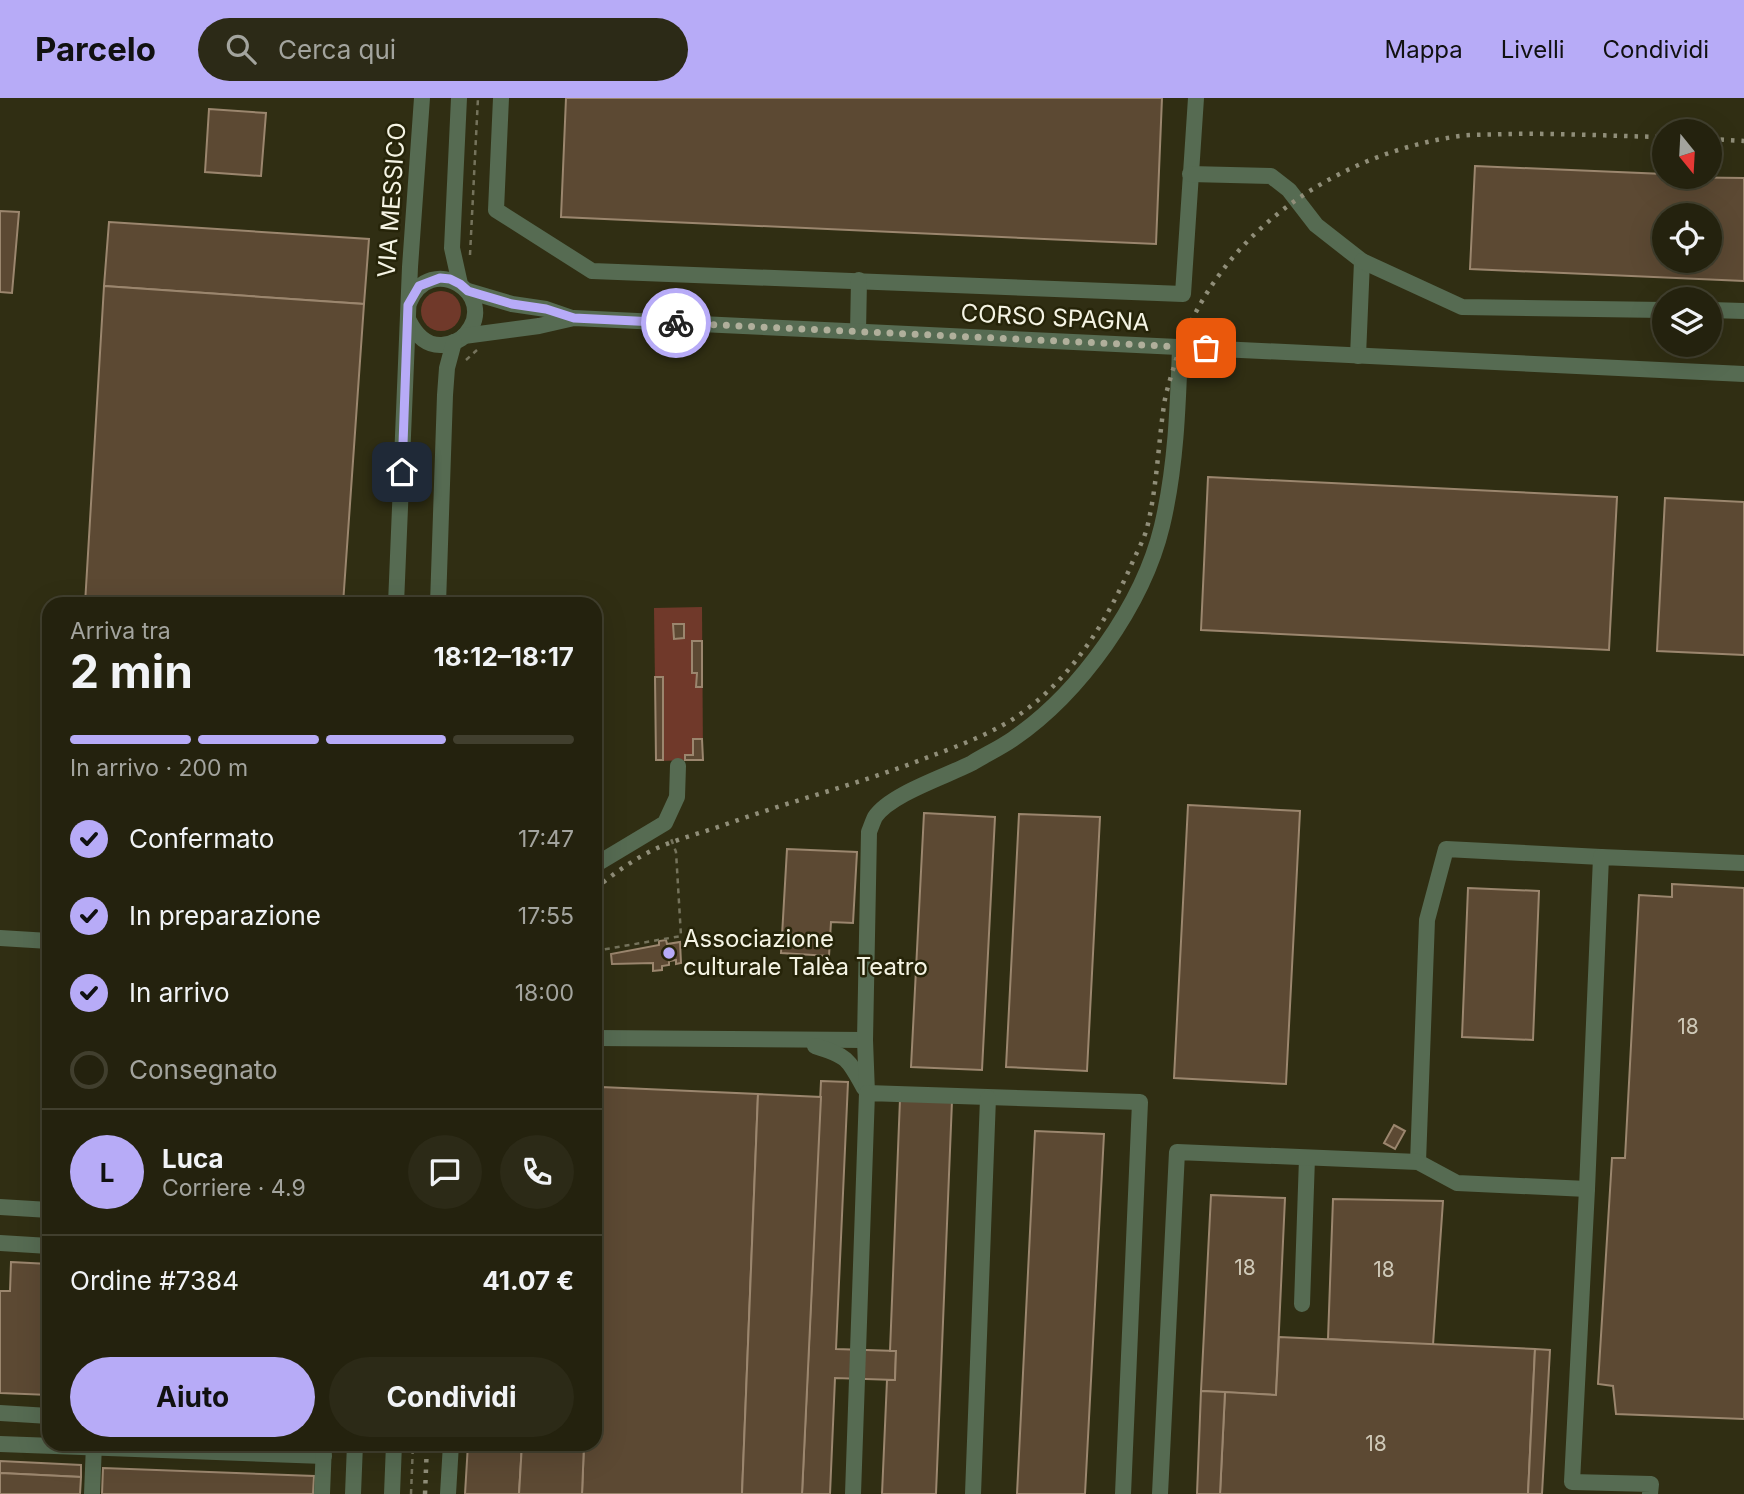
<!DOCTYPE html>
<html lang="it">
<head>
<meta charset="utf-8">
<style>
	:root { --surface:#24220e; --page:#2c2a17; --text:#f1f3f6; --muted:#a3a49e; --line:#413f2e; --accent:#b7abf7 }
	body { margin:0; font-family:Inter,sans-serif; background:var(--page); color:var(--text); height:100vh; display:flex; flex-direction:column; font-size:26px; white-space:nowrap }
	* { box-sizing:border-box; margin:0 }
	p { font-size:23px; color:var(--muted) }
	.icon { flex:none; width:38px; height:38px; fill:none; stroke:currentColor; stroke-width:2; stroke-linecap:round; stroke-linejoin:round }
	.map { position:relative; flex:1; overflow:hidden }
	.drawer { position:absolute; left:42px; top:499px; width:560px; height:854px; display:flex; flex-direction:column; background:var(--surface); border-radius:21px; box-shadow:0 7px 28px #0002,0 0 0 2px var(--line) }
	.drawer>* { flex:none }
	.needle { width:46px; rotate:162deg }
	.buttons { position:absolute; left:1652px; top:21px; display:grid; gap:14px }
	.buttons a { display:grid; place-items:center; width:70px; height:70px; border-radius:50%; background:var(--surface); box-shadow:0 7px 28px #0002,0 0 0 2px var(--line); font-size:35px }
	.pin { position:absolute; display:grid; place-items:center; width:60px; height:60px; color:#fff; margin:-30px; border-radius:14px; box-shadow:0 4px 10px #0006 }
	.courier { position:absolute; display:grid; place-items:center; width:70px; height:70px; margin:-35px; border:5px solid #b7abf7; border-radius:50%; background:#fff; color:#222; box-shadow:0 2px 9px #0007 }
	.headline em { font-style:normal; font-weight:700 }
	.headline div { display:flex; flex-direction:column-reverse }
	.headline { display:flex; align-items:center; justify-content:space-between; height:119px; padding:0 28px }
	h1 { font-size:46px; font-weight:700; line-height:52px }
	.bar { display:grid; grid-template-columns:repeat(4,1fr); gap:10px 7px; align-content:center; height:84px; padding:0 28px }
	.bar i { height:9px; border-radius:5px; background:var(--line) }
	.bar .selected { background:var(--accent) }
	.bar p { grid-column:span 4 }
	.line { display:flex; align-items:center; gap:18px; padding:0 28px; border-top:2px solid var(--line) }
	.line div { flex:1 }
	.round { display:grid; place-items:center; flex:none; width:74px; height:74px; border-radius:37px; background:var(--page) }
	ol { padding:0 28px; list-style:none }
	li { display:flex; align-items:center; gap:21px; height:77px }
	li p { margin-inline-start:auto }
	li .icon { padding:7px; border-radius:50%; background:var(--accent); color:#111; stroke-width:4 }
	li:last-child { color:var(--muted) }
	li i { width:38px; height:38px; border:4px solid var(--line); border-radius:50% }
	.primary-button { display:flex; gap:14px; margin-top:auto; padding:14px 28px }
	.primary-button a { flex:1; height:80px; border-radius:42px; background:var(--accent); color:#111; font-size:28px; font-weight:700; line-height:80px; text-align:center }
	.primary-button a+a { background:var(--page); color:var(--text) }
	header { display:flex; align-items:center; gap:42px; box-sizing:border-box; height:98px; padding:0 35px; background:var(--accent); color:#111 }
	header strong { font-size:33px }
	nav { display:flex; gap:38px; margin-inline-start:auto; font-size:24px }
	.search { width:490px; height:63px; background:var(--page); display:flex; align-items:center; gap:18px; box-sizing:border-box; padding:0 24px; border-radius:38px; color:var(--muted); font-size:26px }
	.map>svg:first-child { display:block }
</style>
</head>
<body>
<header>
<strong>Parcelo</strong>
<div class="search"><svg class="icon" aria-label="search" viewBox="0 0 24 24"><circle cx="10" cy="10" r="6"/><path d="M15 15l6 6"/></svg>Cerca qui</div>
<nav><a>Mappa</a><a>Livelli</a><a>Condividi</a></nav>
</header>
<div class="map">
<svg width="1744" height="1396" viewBox="0 0 1744 1396">
	<rect width="100%" height="100%" fill="#302e13"/>
	<!-- green -->
	<g fill="#70392a">
		<circle cx="441" cy="213" r="20"/>
		<polygon points="702,509 703,662 656,663 654,510"/>
	</g>
	<!-- building -->
	<g fill="#5c4933" stroke="#9b866e" stroke-width="2" fill-rule="evenodd">
		<polygon points="566,0 1162,0 1156,146 561,119"/>
		<polygon points="209,11 266,15 261,78 205,74"/>
		<path d="M1475,68L1664,76V79L1744,80V183L1470,171ZM1664,117H1710V163H1664Z"/>
		<polygon points="0,113 19,114 12,195 0,194"/>
		<polygon points="109,124 369,141 364,206 104,188"/>
		<polygon points="104,188 364,206 343,506 85,506"/>
		<polygon points="1208,379 1617,399 1609,552 1201,532"/>
		<polygon points="1665,400 1744,404 1744,557 1657,553"/>
		<polygon points="673,526 684,526 684,540 674,541"/>
		<polygon points="692,543 702,543 702,589 696,589 697,575 692,575"/>
		<polygon points="655,579 663,579 663,662 656,662"/>
		<polygon points="693,641 702,641 703,662 685,662 685,657 693,657"/>
		<polygon points="1188,707 1300,713 1286,986 1174,980"/>
		<polygon points="924,715 995,719 982,972 911,969"/>
		<polygon points="1019,716 1100,719 1087,973 1006,969"/>
		<polygon points="787,751 857,754 853,825 831,824 829,858 781,855"/>
		<polygon points="1672,786 1744,790 1744,1321 1616,1316 1613,1288 1598,1286 1612,1060 1625,1060 1639,797 1672,799"/>
		<polygon points="1468,790 1539,793 1533,942 1462,939"/>
		<polygon points="666,842 667,846 680,844 681,865 676,866 676,862 669,863 669,867 662,868 662,872 653,873 653,865 612,866 611,856 659,847 659,843"/>
		<polygon points="821,983 848,984 836,1251 896,1253 895,1282 835,1280 830,1396 802,1396"/>
		<polygon points="595,988 601,989 595,1121"/>
		<polygon points="601,989 758,996 742,1396 582,1396 584,1346 595,1346 595,1121"/>
		<polygon points="758,996 821,999 802,1396 742,1396"/>
		<polygon points="900,1001 952,1003 936,1396 882,1396 887,1282 895,1282 896,1253 890,1253"/>
		<polygon points="1394,1027 1405,1033 1395,1051 1384,1045"/>
		<polygon points="1035,1033 1104,1036 1085,1396 1017,1396"/>
		<polygon points="1211,1097 1285,1100 1276,1297 1201,1293"/>
		<polygon points="1333,1101 1443,1103 1433,1247 1328,1241"/>
		<polygon points="11,1164 49,1166 49,1297 0,1295 0,1193 10,1193"/>
		<polygon points="1279,1239 1535,1251 1528,1396 1220,1396 1225,1294 1276,1297"/>
		<polygon points="1535,1251 1550,1252 1542,1396 1528,1396"/>
		<polygon points="1201,1293 1225,1294 1220,1396 1197,1396"/>
		<polygon points="468,1346 522,1346 519,1396 465,1396"/>
		<polygon points="522,1346 584,1346 582,1396 519,1396"/>
		<polygon points="0,1363 81,1367 81,1379 0,1375"/>
		<polygon points="103,1370 314,1378 313,1396 102,1396"/>
		<polygon points="0,1375 81,1379 80,1396 0,1396"/>
	</g>
	<g fill="none" stroke-linecap="round" stroke-linejoin="round">
		<!-- path -->
		<g stroke="#75735c" stroke-width="2.5" stroke-dasharray="5 5" stroke-linecap="butt">
			<polyline points="470,157 478,0"/>
			<polyline points="466,262 477,252"/>
			<polyline points="595,853 681,838 676,754 670,738"/>
			<polyline points="411,1396 413,1346"/>
		</g>
		<!-- minor -->
		<g stroke="#566b52" stroke-width="16">
			<polyline points="459,0 452,150 460,186"/>
			<polyline points="501,0 496,112 592,173 1183,196 1196,0"/>
			<polyline points="1190,76 1271,78 1289,92 1316,127 1362,163 1358,258"/>
			<polyline points="1362,163 1462,209 1664,212"/>
			<polyline points="468,193 512,206 546,211 572,220"/>
			<polyline points="1710,212 1744,213"/>
			<path d="M409,223C416,237 426,248 442,247C452,246 460,243 466,236C500,197 430,152 409,205"/>
			<polyline points="858,234 859,182"/>
			<polyline points="464,238 539,228 574,220 1744,276"/>
			<polyline points="396,506 410,169 422,0"/>
			<polyline points="438,506 445,297 447,270 454,244"/>
			<polyline points="595,767 665,725 677,699 678,668"/>
			<polyline points="0,840 49,843"/>
			<polyline points="595,940 865,942"/>
			<path d="M815,948C847,958 848,960 864,990"/>
			<path d="M867,995L865,942L869,734C871,729 873,723 875,719C890,696 947,678 972,665C985,657 1000,650 1013,641C1080,595 1143,507 1162,428C1176,369 1178,308 1180,249"/>
			<polyline points="1418,1064 1427,822 1446,751 1601,759"/>
			<polyline points="0,1109 49,1112"/>
			<polyline points="0,1145 49,1148"/>
			<polyline points="1302,1206 1307,1060"/>
			<polyline points="0,1315 49,1318"/>
			<polyline points="0,1346 324,1358"/>
			<polyline points="92,1396 94,1346"/>
			<polyline points="322,1396 324,1346"/>
			<polyline points="353,1396 355,1346"/>
			<polyline points="392,1396 394,1346"/>
			<polyline points="448,1396 451,1346"/>
			<polyline points="853,1396 867,995 1140,1004 1123,1396"/>
			<polyline points="973,1396 988,1000"/>
			<polyline points="1160,1396 1177,1054 1418,1064 1457,1085 1587,1091"/>
			<polyline points="1650,1396 1651,1386 1572,1384 1587,1091 1601,759 1744,765"/>
		</g>
		<!-- rail -->
		<g stroke="#908e79" stroke-width="4.5" stroke-dasharray="3.5 7" stroke-linecap="butt">
			<polyline points="1710,41 1744,43"/>
			<path d="M595,791C613,776 634,761 655,751C677,741 701,735 724,727C793,702 863,685 931,658C961,647 998,633 1023,614C1075,576 1108,521 1133,463C1138,452 1144,441 1147,430C1157,389 1158,348 1164,307C1166,293 1171,279 1175,265C1213,140 1329,59 1453,39C1470,36 1487,37 1504,36C1557,35 1611,38 1664,39"/>
			<polyline points="425,1396 427,1346"/>
		</g>
	</g>
	<g fill="none" stroke-linecap="round" stroke-linejoin="round">
		<!-- done -->
		<polyline stroke="#b0af9b" stroke-width="7" stroke-dasharray="0 12.6" points="676,225 1206,250"/>
		<!-- route -->
		<polyline stroke="#b7abf7" stroke-width="9" points="402,374 408,207 419,188 440,180 450,181 460,186 468,193 512,206 546,211 574,220 676,225"/>
	</g>
	<!-- markers -->
	<circle fill="#b7abf7" stroke="#262409" stroke-width="2.5" cx="669" cy="855" r="7"/>
	<g text-anchor="middle" stroke-width="5" stroke-linejoin="round" paint-order="stroke">
		<!-- number labels -->
		<g font-size="21" fill="#cfc9b8">
			<text x="1688" y="936">18</text>
			<text x="1245" y="1177">18</text>
			<text x="1384" y="1179">18</text>
			<text x="1376" y="1353">18</text>
		</g>
		<!-- street labels -->
		<g font-size="24" fill="#f5f4e4" stroke="#262409">
			<text transform="translate(392 102) rotate(-86)" y="8">VIA MESSICO</text>
			<text transform="translate(1055 220) rotate(3)" y="8">CORSO SPAGNA</text>
		</g>
		<!-- poi labels -->
		<g font-size="24" fill="#f5f4e4" stroke="#262409" text-anchor="start">
			<text x="683" y="849">Associazione<tspan x="683" dy="28">culturale Talèa Teatro</tspan></text>
		</g>
	</g>
</svg>
<div class="buttons">
<a><svg class="needle" viewBox="-14 -14 28 28"><path d="M0-13l5 13h-10z" fill="#e53935"/><path d="M0 13l5-13h-10z" fill="#a3a49e"/></svg></a>
<a><svg class="icon" aria-label="locate" viewBox="0 0 24 24"><circle cx="12" cy="12" r="6"/><path d="M12 2v4M12 18v4M2 12h4M18 12h4"/></svg></a>
<a><svg class="icon" aria-label="layers" viewBox="0 0 24 24"><path d="M12 4l9 5-9 5-9-5zM3 14l9 5 9-5"/></svg></a>
</div>
<div class="pin" style="left:1206px;top:250px;background:#ea580c"><svg class="icon" aria-label="bag" viewBox="0 0 24 24"><path d="M5 8h14l-1 12H6zM9 8a3 3 0 0 1 6 0"/></svg></div>
<div class="pin" style="left:402px;top:374px;background:#1f2937"><svg class="icon" aria-label="home" viewBox="0 0 24 24"><path d="M3 11l9-7 9 7M6 9v11h12V9"/></svg></div>
<div class="courier" style="left:676px;top:225px"><svg class="icon" aria-label="bike" viewBox="0 0 24 24"><circle cx="6" cy="16" r="4"/><circle cx="18" cy="16" r="4"/><path d="M6 16l4-8h5l3 8M10 8l3 8H6M13 5h3"/></svg></div>
<section class="drawer">
<div class="headline"><div><h1>2 min</h1><p>Arriva tra</p></div><em>18:12–18:17</em></div>
<div class="bar"><i class="selected"></i><i class="selected"></i><i class="selected"></i><i></i><p>In arrivo · 200 m</p></div>
<ol>
<li><svg class="icon" aria-label="check" viewBox="0 0 24 24"><path d="M5 12l5 5 9-10"/></svg>Confermato<p>17:47</p></li>
<li><svg class="icon" aria-label="check" viewBox="0 0 24 24"><path d="M5 12l5 5 9-10"/></svg>In preparazione<p>17:55</p></li>
<li><svg class="icon" aria-label="check" viewBox="0 0 24 24"><path d="M5 12l5 5 9-10"/></svg>In arrivo<p>18:00</p></li>
<li><i></i>Consegnato</li>
</ol>
<div class="line" style="height:126px"><b class="round" style="background:var(--accent);color:#111">L</b><div><b>Luca</b><p>Corriere · 4.9</p></div><a class="round"><svg class="icon" aria-label="chat" viewBox="0 0 24 24"><path d="M4 5h16v11H9l-5 4z"/></svg></a><a class="round"><svg class="icon" aria-label="phone" viewBox="0 0 24 24"><path d="M5 4h4l2 5-3 2q2 4 5 5l2-3 5 2v4C11 20 4 13 5 4z"/></svg></a></div>
<div class="line" style="height:91px"><div>Ordine #7384</div><b>41.07 €</b></div>
<div class="primary-button"><a>Aiuto</a><a>Condividi</a></div>
</section>
</div>
</body>
</html>
